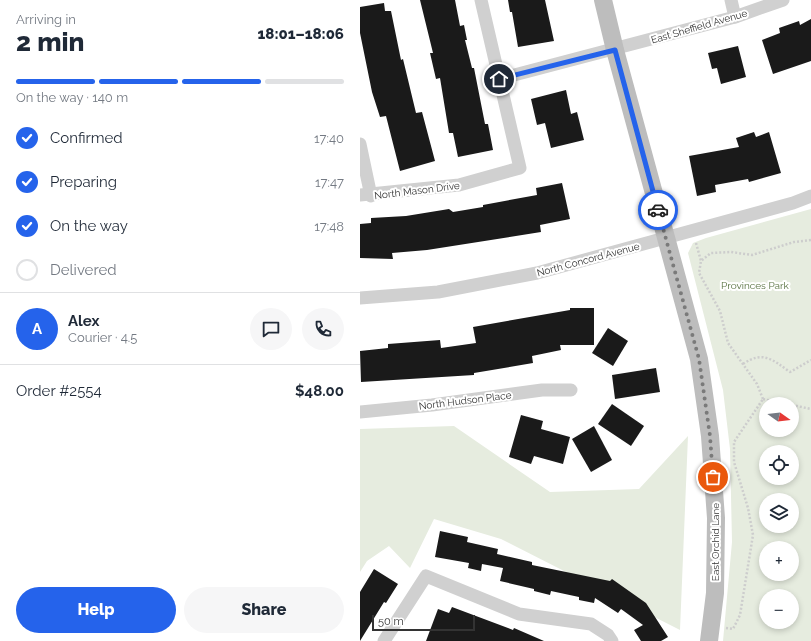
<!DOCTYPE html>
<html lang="en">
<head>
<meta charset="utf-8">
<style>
	:root { --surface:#fff; --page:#f6f6f7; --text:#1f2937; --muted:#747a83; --line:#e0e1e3; --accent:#2563eb }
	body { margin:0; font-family:Raleway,sans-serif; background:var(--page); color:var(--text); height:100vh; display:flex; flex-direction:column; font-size:15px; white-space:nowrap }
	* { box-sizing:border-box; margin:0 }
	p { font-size:13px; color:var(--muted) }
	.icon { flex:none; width:22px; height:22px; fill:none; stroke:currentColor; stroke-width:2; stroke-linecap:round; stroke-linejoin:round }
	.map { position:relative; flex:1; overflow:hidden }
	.panel { display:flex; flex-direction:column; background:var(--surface); width:360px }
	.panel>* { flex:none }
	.needle { width:26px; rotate:104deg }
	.tools { position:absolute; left:399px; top:397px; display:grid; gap:8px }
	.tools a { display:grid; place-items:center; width:40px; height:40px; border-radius:50%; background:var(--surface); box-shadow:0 2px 6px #0003; font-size:20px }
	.scale { position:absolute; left:12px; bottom:10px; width:103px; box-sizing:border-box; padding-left:4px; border:2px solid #333; border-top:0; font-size:11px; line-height:14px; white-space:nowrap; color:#333; -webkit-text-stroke:3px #fff; paint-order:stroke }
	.pin { position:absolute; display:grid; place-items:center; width:34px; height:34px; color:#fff; margin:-17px; border:2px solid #fff; border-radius:50%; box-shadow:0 1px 4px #0007 }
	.courier { position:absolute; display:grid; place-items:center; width:40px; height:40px; margin:-20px; border:3px solid #2563eb; border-radius:50%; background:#fff; color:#222; box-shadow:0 1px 5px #0007 }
	.overview em { font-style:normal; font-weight:800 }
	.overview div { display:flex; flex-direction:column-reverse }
	.overview { display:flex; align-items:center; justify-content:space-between; height:68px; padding:0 16px }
	h1 { font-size:26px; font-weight:800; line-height:30px }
	.bar { display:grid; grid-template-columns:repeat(4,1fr); gap:6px 4px; align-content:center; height:48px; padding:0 16px }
	.bar i { height:5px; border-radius:3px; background:var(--line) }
	.bar .on { background:var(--accent) }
	.bar p { grid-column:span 4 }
	.line { display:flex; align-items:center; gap:10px; padding:0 16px; border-top:1px solid var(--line) }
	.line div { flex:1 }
	.round { display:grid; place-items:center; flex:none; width:42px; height:42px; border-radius:21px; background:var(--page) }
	ol { padding:0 16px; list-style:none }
	li { display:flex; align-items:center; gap:12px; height:44px }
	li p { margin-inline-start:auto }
	li .icon { padding:4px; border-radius:50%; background:var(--accent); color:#fff; stroke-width:4 }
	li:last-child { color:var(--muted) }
	li i { width:22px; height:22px; border:2px solid var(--line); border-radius:50% }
	.button { display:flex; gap:8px; margin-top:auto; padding:8px 16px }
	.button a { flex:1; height:46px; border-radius:24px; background:var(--accent); color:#fff; font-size:16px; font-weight:800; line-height:46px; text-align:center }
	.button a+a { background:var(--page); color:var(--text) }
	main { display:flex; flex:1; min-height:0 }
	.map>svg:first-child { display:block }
</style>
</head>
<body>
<main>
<section class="panel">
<div class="overview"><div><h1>2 min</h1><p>Arriving in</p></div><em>18:01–18:06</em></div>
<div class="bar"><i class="on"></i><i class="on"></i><i class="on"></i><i></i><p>On the way · 140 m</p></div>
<ol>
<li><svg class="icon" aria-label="check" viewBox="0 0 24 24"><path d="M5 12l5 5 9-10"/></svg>Confirmed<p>17:40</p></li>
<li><svg class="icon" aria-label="check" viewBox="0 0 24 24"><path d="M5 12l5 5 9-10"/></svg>Preparing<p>17:47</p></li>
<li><svg class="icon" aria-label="check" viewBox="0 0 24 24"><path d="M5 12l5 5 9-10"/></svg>On the way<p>17:48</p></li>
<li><i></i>Delivered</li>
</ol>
<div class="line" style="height:72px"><b class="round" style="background:var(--accent);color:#fff">A</b><div><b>Alex</b><p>Courier · 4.5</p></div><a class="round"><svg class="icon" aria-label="chat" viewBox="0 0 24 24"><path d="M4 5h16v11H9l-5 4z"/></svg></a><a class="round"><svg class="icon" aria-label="phone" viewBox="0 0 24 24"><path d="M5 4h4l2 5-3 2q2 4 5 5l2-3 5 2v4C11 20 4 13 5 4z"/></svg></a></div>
<div class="line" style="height:52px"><div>Order #2554</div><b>$48.00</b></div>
<div class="button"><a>Help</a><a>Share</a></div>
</section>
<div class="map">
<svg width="451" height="641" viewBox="0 0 451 641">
	<rect width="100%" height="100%" fill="#fff"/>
	<!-- green -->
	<g fill="#e6ecdf" fill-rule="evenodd">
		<path d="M451,209V641H363L372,542L370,449L363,390L328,253L333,243L346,238ZM406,404H432V430H406ZM406,452H432V478H406ZM406,500H432V526H406ZM406,548H432V574H406ZM406,596H432V622H406Z"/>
		<polygon points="94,426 190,492 279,489 328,436 320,630 141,539 74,519 50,568 29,546 7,561 0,572 0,429"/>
	</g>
	<!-- building -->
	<g fill="#1a1a1a">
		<polygon points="60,0 95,0 100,26 104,25 107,40 105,40 112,68 114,68 125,124 128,124 133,150 98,157 93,133 89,133 80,78 76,79 70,53 73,53"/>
		<polygon points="148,0 185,0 194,41 158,47 152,12 150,12"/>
		<polygon points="24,3 25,11 31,11 41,60 43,59 56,113 62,112 75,161 40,171 26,116 20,117 12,92 0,33 0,7"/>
		<polygon points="451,19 451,61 413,74 402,40 420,33 419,28 439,21 440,25"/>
		<polygon points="378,46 386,77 361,84 357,68 352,69 348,53"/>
		<polygon points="206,90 211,114 217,112 224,140 191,148 185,123 177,125 171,99"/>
		<polygon points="394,132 396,137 409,132 421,173 389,182 388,179 355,185 356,192 337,196 329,156 379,147 376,138"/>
		<polygon points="202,183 210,219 180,225 181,232 67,250 32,253 33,259 0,258 0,224 11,223 11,218 46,216 89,209 93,212 123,207 123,205 177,195 176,188"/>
		<polygon points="210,308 234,308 234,345 200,345 201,350 172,356 173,363 114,373 114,375 1,382 0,351 28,348 28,344 80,340 81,348 116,343 113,327 210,310"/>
		<polygon points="248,328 268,341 253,366 232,353"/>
		<polygon points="296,368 300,392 255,399 252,375"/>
		<polygon points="252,404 284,426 271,446 238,424"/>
		<polygon points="161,415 183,421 181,429 210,437 203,464 174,456 171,464 149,457"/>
		<polygon points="234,426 252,460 231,472 212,439"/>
		<polygon points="80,531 108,537 107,542 138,549 137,554 172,562 172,565 250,581 252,579 286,603 308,637 301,641 281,641 274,630 283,625 261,609 258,613 235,598 234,603 219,600 219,597 191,591 190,595 174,591 174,589 140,581 143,568 122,564 121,571 108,568 109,563 75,557"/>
		<polygon points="14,569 38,584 26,603 24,602 0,641 0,592"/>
		<polygon points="92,607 153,630 154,628 184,641 66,641 78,609 89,613"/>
	</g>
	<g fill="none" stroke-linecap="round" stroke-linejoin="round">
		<!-- path -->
		<g stroke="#cdcdcd" stroke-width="2.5" stroke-dasharray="2 2" stroke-linecap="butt">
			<polyline points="336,243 341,261"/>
			<path d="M383,364C403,350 413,360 430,372L451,360"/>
			<polyline points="403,399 397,384 368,343 360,311 339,273 341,261 351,253 371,252 392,255 434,242 451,240"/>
			<polyline points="403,399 426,404"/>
			<polyline points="432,405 451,409"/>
			<polyline points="366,628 373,629 380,615 393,535 388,508 374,462 374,442 403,399"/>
		</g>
		<!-- street -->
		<g stroke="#d0d0d0" stroke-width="13">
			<polyline points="371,0 375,17"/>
			<polyline points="139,79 375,17 423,0"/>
			<polyline points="0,144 11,196"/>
			<polyline points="0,195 99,185 160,168 121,0"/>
			<polyline points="0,298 78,292 177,273 433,203 451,196"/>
			<polyline points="0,412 72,405 182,390 211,390"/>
			<polyline points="24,641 66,576 159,614 231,624 248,635 252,641"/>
		</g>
		<!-- secondary -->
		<polyline stroke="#bdbdbd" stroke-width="18" points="243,0 255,50 339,359 350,436 356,518 355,593 349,641"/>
	</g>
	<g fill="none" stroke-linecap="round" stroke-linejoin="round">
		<!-- done -->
		<polyline stroke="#7a7a7a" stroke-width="4" stroke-dasharray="0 7.2" points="298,210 339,359 350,436 353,477"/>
		<!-- route -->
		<polyline stroke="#2563eb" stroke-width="5" points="139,79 255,50 298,210"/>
	</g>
	<g text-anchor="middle" stroke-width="4" stroke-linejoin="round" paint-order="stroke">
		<!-- street labels -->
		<g font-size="10" fill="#333" stroke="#fff">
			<text transform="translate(339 26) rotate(-16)" y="4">East Sheffield Avenue</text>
			<text transform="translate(57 190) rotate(-7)" y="4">North Mason Drive</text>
			<text transform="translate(228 259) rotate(-15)" y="4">North Concord Avenue</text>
			<text transform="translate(105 400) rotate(-7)" y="4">North Hudson Place</text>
			<text transform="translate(355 542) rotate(-90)" y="4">East Orchid Lane</text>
		</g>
		<!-- park labels -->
		<g font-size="10" fill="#56703f" stroke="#fff">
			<text x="395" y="289">Provinces Park</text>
		</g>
	</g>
</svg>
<div class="tools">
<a><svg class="needle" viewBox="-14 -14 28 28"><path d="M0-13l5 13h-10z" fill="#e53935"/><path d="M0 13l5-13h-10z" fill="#747a83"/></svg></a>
<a><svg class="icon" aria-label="locate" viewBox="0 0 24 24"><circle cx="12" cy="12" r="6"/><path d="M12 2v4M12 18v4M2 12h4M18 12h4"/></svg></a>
<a><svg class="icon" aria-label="layers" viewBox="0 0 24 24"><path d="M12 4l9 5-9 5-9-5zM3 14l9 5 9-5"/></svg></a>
<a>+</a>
<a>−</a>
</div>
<div class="scale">50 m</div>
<div class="pin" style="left:353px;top:477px;background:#ea580c"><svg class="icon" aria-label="bag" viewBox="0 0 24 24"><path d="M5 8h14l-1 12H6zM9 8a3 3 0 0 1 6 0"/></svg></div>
<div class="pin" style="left:139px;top:79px;background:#1f2937"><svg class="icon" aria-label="home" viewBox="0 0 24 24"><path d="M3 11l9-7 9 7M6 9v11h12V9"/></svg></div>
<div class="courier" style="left:298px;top:210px"><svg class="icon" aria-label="car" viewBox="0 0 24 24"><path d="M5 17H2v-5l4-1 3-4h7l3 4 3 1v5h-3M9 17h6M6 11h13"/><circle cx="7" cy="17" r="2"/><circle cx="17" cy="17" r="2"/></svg></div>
</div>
</main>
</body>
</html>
